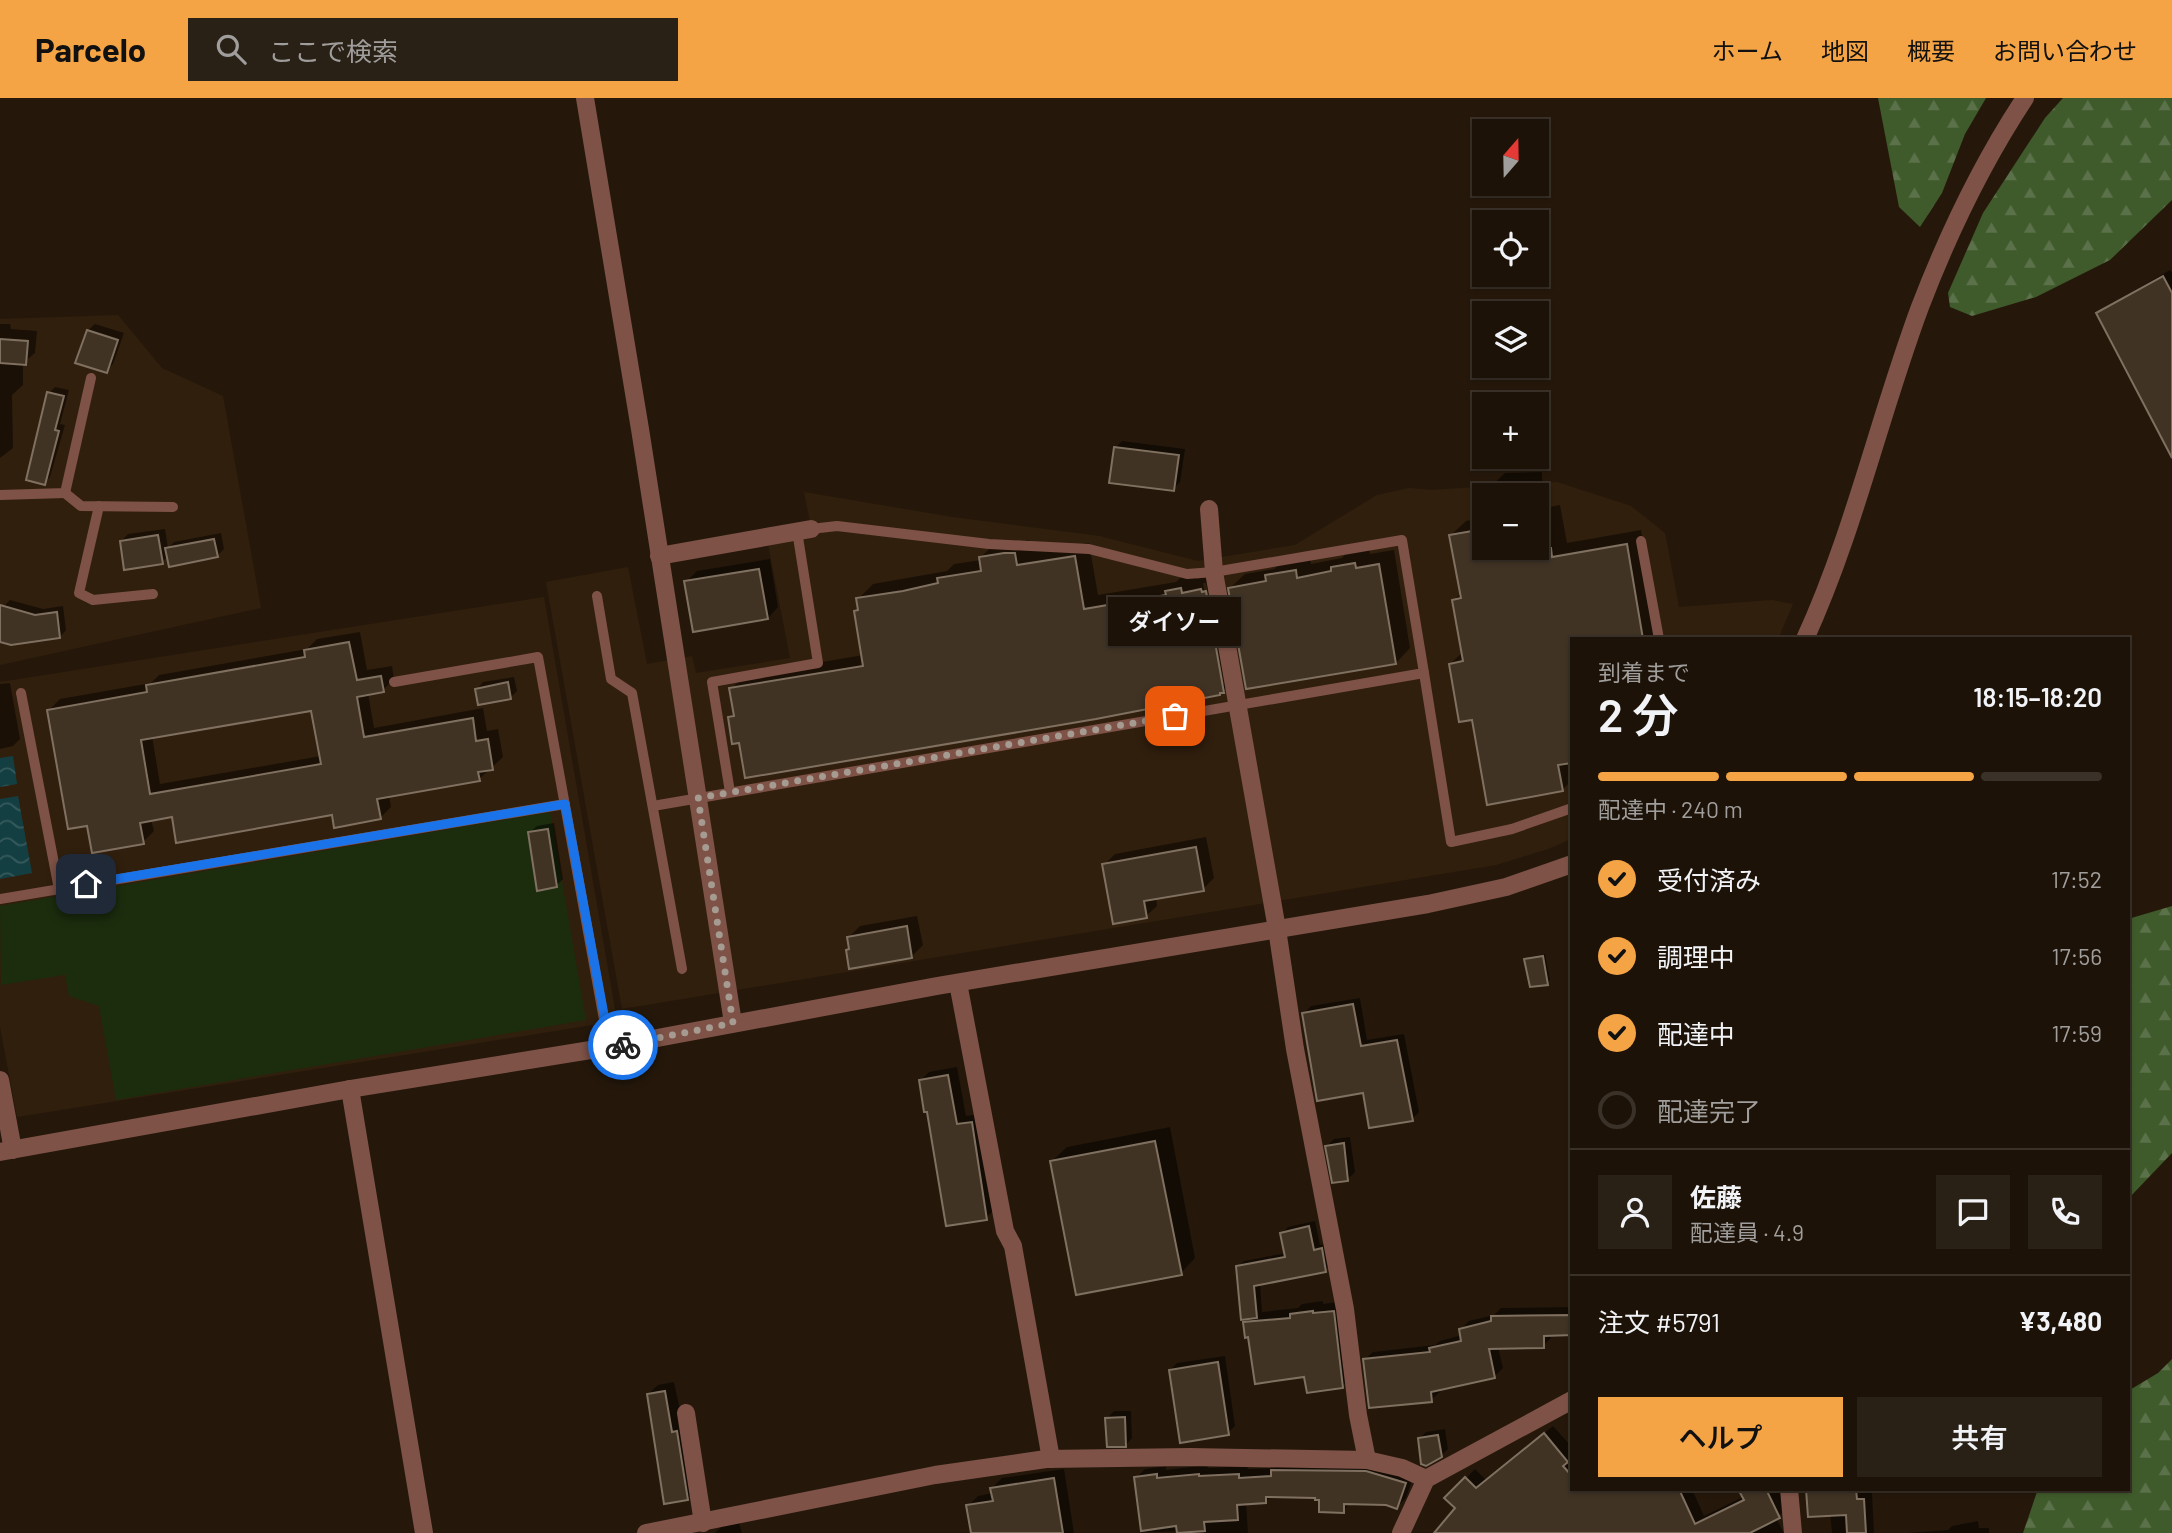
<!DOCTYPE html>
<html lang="ja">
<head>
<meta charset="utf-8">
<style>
	:root { --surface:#1c1208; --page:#292016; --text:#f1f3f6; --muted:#a09e9c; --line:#3a3229; --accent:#f4a444 }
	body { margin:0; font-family:Barlow,"Noto Sans JP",sans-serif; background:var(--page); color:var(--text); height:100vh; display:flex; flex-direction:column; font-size:26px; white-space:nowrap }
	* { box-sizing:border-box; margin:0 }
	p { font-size:23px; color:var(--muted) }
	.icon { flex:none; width:38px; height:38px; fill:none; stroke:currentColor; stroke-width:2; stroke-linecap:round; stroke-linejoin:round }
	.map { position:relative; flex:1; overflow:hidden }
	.side { position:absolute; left:1570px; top:539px; width:560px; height:854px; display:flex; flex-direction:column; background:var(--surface); border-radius:0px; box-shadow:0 2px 5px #0004,0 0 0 2px var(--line) }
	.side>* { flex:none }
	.needle { width:46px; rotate:20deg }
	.buttons { position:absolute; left:1472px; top:21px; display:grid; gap:14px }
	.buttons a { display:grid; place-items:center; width:77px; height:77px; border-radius:0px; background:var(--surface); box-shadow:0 2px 5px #0004,0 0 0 2px var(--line); font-size:35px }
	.pin { position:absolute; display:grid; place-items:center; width:60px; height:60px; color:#fff; margin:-30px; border-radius:14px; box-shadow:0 4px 10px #0006 }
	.courier { position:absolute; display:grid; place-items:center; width:70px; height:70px; margin:-35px; border:5px solid #1a73e8; border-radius:50%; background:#fff; color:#222; box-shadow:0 2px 9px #0007 }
	.bubble { position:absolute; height:49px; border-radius:0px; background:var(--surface); box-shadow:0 2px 5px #0004,0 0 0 2px var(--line); font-size:23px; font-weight:600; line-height:49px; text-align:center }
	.summary em { font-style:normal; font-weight:600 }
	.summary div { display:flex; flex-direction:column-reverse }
	.summary { display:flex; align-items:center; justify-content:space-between; height:119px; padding:0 28px }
	h1 { font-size:46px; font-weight:600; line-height:52px }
	.bar { display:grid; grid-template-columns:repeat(4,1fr); gap:10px 7px; align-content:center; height:84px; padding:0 28px }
	.bar i { height:9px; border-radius:5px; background:var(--line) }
	.bar .current { background:var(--accent) }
	.bar p { grid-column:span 4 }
	.line { display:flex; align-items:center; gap:18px; padding:0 28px; border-top:2px solid var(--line) }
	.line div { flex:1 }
	.round { display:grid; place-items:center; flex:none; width:74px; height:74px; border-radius:0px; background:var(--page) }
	ol { padding:0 28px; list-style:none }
	li { display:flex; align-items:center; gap:21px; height:77px }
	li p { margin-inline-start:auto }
	li .icon { padding:7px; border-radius:50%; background:var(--accent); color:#111; stroke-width:4 }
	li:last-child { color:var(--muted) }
	li i { width:38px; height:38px; border:4px solid var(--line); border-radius:50% }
	.button { display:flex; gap:14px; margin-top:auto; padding:14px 28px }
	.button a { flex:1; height:80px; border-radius:0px; background:var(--accent); color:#111; font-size:28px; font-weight:600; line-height:80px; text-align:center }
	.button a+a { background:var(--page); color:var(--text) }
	header { display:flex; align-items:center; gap:42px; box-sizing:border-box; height:98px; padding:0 35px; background:var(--accent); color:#111 }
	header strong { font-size:33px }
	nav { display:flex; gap:38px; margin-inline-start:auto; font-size:24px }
	.search { width:490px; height:63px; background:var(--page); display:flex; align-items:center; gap:18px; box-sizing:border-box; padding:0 24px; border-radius:0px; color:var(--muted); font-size:26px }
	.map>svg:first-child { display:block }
</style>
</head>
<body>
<header>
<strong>Parcelo</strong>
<div class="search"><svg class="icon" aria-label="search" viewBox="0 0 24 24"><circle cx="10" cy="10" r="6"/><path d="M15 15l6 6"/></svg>ここで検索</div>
<nav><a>ホーム</a><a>地図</a><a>概要</a><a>お問い合わせ</a></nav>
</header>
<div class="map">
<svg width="2172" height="1435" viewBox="0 0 2172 1435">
	<defs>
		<pattern id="forest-firs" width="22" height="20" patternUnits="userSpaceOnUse" patternTransform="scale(1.75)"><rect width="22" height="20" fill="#3f5a2b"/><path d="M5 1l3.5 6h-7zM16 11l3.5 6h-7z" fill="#5b7149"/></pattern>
		<pattern id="water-waves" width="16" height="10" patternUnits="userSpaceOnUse" patternTransform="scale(1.75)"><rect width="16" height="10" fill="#143f42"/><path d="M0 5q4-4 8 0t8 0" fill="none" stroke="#365a5d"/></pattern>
	</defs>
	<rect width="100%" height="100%" fill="#25180b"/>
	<!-- built -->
	<g fill="#311f0d" fill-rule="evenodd">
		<polygon points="118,217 162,270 223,298 261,510 0,567 0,221"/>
		<path d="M1557,384L1631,408L1665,435L1679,509L1772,502L1793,506L1778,541H1572L1571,741L1548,751L1496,767L622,911L546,484L628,469L647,566L692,558L696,575L790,560L768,446L813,438L804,394L952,419L1099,438L1198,463L1295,447L1377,397L1409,390L1431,392ZM1484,397H1536V450H1484Z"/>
		<polygon points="544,499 617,923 17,1019 0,929 0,584"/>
	</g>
	<!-- forest -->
	<g fill="url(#forest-firs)">
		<polygon points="1878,0 1986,0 1965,36 1942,95 1920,129 1899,109"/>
		<polygon points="2063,0 2172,0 2172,102 2110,162 2036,199 1972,218 1950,209 1948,195 1983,115 2045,20"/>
		<polygon points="2172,808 2172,1055 2128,1101 2128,821"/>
		<polygon points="2172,1261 2172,1435 2023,1435 2038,1391 2128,1391 2128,1293 2158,1275"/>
	</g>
	<!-- park -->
	<polygon fill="#1c2d0e" points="550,714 586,922 116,1002 99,908 69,898 65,877 1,887 0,808"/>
	<!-- water -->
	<g fill="url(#water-waves)">
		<polygon points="13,658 17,686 0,689 0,660"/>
		<polygon points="18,698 32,775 0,781 0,701"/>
	</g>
	<!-- shadow -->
	<g fill="#0007" fill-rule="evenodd">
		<polygon points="2170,172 2172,175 2172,355 2098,216 2105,209"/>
		<polygon points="0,226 10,226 11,231 37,233 35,255 23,265 23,287 12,297 13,350 0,360"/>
		<polygon points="95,226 124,235 113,266 106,273 88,232"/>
		<polygon points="55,289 69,292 60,326 65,327 50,379 44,385 49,295"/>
		<polygon points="1122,343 1185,351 1180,384 1173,391 1115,350"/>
		<polygon points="1542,374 1543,410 1560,407 1567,445 1641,432 1660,541 1572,541 1572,682 1562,692 1473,620 1450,566 1463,554 1454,502 1461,495 1451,437 1466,423 1484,420 1484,450 1536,450 1536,397 1491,397 1490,389 1505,375"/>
		<polygon points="165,431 168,450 174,444 221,435 224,451 217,458 168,458 162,464 121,443 128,436"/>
		<path d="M1029,442L1032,453L1089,445L1098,497L1176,484L1181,479L1195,476L1196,481L1215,478L1237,578L1223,593L741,643L730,620L735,614L731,591L746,577L863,557L856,513L859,510L858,501L873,486L947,473L954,466L981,462V459L995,445ZM1203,485H1206L1224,586H1220Z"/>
		<polygon points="1369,451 1370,456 1394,452 1410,550 1396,565 1230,490 1245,476 1274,471 1282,463 1310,458 1311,466 1342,460 1347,454"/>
		<polygon points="770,461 778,509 768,520 686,484 697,473"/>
		<polygon points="10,502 43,511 63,508 66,532 60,539 0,542 0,520 3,509"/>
		<path d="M360,534L367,572L392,568L394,581L383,592L368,595L374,630L483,610L487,633L498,631L503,659L479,681L389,697L391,709L380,720L333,715L173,717L151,721L154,733L143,744L88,725L49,612L60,601L151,585L159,577L307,551L317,541ZM313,611L321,658L160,686L152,638Z"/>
		<polygon points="514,579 517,593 510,600 477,591 483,584"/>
		<polygon points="10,585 20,641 13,648 0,651 0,586"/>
		<polygon points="554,725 563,781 556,788 530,734 537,728"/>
		<polygon points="1206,739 1214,780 1203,791 1156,799 1157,808 1146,818 1104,767 1115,756"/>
		<polygon points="917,818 923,847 912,858 848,852 851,849 849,839 860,828"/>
		<polygon points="1545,856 1550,882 1547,885 1526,862 1529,859"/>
		<polygon points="1360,900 1367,942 1404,936 1419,1014 1412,1021 1364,993 1304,915 1311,908"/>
		<polygon points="957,969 966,1018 980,1016 994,1112 986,1120 928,1012 920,983 929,974"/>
		<polygon points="1170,1029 1195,1160 1181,1175 1052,1063 1067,1049"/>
		<polygon points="1350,1039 1355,1074 1348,1081 1327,1048 1334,1041"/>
		<polygon points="1315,1123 1320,1147 1328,1145 1331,1166 1325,1172 1260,1185 1262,1214 1298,1210 1302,1206 1323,1203 1323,1206 1344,1203 1353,1278 1342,1288 1306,1277 1250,1238 1245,1225 1251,1219 1238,1169 1244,1163 1286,1155 1282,1135 1288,1129"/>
		<polygon points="1572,1209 1572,1235 1551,1236 1551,1240 1543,1248 1498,1249 1503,1270 1495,1278 1439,1291 1440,1294 1431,1302 1364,1262 1373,1254 1435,1247 1440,1243 1462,1237 1461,1231 1469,1223 1494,1217 1501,1210"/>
		<polygon points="1225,1258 1235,1328 1228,1335 1170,1272 1177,1265"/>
		<polygon points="674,1284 697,1391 687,1401 648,1296 658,1287"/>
		<polygon points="1114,1313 1131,1313 1132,1340 1126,1347 1107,1320"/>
		<polygon points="1553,1328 1572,1349 1572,1391 1692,1391 1704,1418 1747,1397 1749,1391 1779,1391 1788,1410 1776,1420 1784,1435 1437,1435 1457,1410 1447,1400 1475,1371 1486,1382"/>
		<polygon points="1445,1331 1448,1351 1441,1358 1420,1340 1426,1334"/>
		<polygon points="1282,1363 1376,1365 1414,1376 1406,1400 1397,1409 1386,1405 1352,1404 1343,1413 1317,1398 1272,1397 1266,1404 1246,1405 1248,1435 1204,1435 1204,1432 1138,1435 1143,1433 1136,1380 1145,1371 1166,1368 1166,1372 1207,1367 1208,1370 1247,1368 1248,1371 1275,1370"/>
		<polygon points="1064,1371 1074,1435 973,1435 968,1408 978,1398 993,1395 992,1390 1002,1380"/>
		<polygon points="1808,1391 1864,1391 1864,1394 1872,1395 1874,1435 1832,1435 1830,1416"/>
		<polygon points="1978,1423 1979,1430 1989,1430 1989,1435 1907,1435 1948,1432 1952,1428"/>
		<polygon points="739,1424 742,1435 715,1435 722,1428"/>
	</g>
	<!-- building -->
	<g fill="#403324" stroke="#7f7060" stroke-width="2" fill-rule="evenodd">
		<polygon points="2163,178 2172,195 2172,360 2096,215"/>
		<polygon points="87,232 118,242 107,275 75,265"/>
		<polygon points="0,241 28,243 26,267 0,265"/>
		<polygon points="47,294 64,298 55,332 59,333 45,387 26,382"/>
		<polygon points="1114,349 1179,357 1174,393 1109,385"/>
		<polygon points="1484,431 1484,450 1551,450 1552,459 1627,446 1643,541 1572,541 1572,665 1558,667 1563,693 1487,707 1472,622 1459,624 1449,566 1463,563 1452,502 1461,500 1449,437"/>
		<polygon points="158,437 163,466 124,472 120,443"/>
		<polygon points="214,441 218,459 169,469 165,450"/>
		<polygon points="1004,455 1015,455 1017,467 1075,458 1084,511 1166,497 1165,493 1181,490 1182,495 1201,491 1202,494 1206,493 1224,595 1220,595 1220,597 1096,621 745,680 739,645 732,646 728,619 734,618 729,590 863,568 854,513 858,512 856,500 903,493 938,485 937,480 981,473 979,459"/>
		<polygon points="1355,465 1356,470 1379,466 1396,566 1246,591 1228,490 1266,483 1265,477 1296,472 1297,480 1331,473 1331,469"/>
		<polygon points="759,471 768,521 693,534 684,483"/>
		<polygon points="0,507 35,517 57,514 60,540 11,547 0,544"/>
		<path d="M349,544L357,582L381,578L384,594L357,599L364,639L473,620L476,643L488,641L493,672L478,674L480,683L377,701L381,721L334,730L332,717L176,745L172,719L140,725L144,746L92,755L87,728L68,731L47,612L147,594L146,587L305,559L304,552ZM311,613L321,666L150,696L141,642Z"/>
		<polygon points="508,584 511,601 478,607 475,591"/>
		<polygon points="548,731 557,789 537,793 528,734"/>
		<polygon points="1196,749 1204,793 1144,803 1147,820 1113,826 1102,766"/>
		<polygon points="907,828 912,860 849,871 846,852 849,851 847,839"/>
		<polygon points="1543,858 1548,887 1530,889 1524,861"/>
		<polygon points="1353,906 1361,948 1397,942 1413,1023 1369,1030 1363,995 1317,1003 1302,915"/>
		<polygon points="948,977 957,1026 972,1024 987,1122 946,1128 927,1014 924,1014 919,982"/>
		<polygon points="1155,1043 1182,1177 1076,1197 1050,1063"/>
		<polygon points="1344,1045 1348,1083 1332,1085 1325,1048"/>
		<polygon points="1309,1128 1314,1152 1322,1150 1326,1174 1254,1188 1257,1220 1241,1222 1236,1168 1285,1159 1280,1135"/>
		<polygon points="1313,1213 1313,1215 1334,1213 1343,1290 1307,1295 1304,1279 1255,1286 1248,1239 1245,1240 1243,1224 1290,1220 1290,1216"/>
		<polygon points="1572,1217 1572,1237 1544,1238 1544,1250 1489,1251 1495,1280 1431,1294 1432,1304 1369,1310 1363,1261 1430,1254 1429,1250 1461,1243 1459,1231 1491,1223 1491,1218"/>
		<polygon points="1218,1264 1229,1337 1180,1345 1169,1272"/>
		<polygon points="665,1293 672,1334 677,1333 688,1402 664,1406 647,1296"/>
		<polygon points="1125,1319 1126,1349 1107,1349 1105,1320"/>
		<polygon points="1544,1335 1568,1364 1563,1368 1572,1378 1572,1391 1679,1391 1695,1426 1744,1402 1738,1391 1766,1391 1780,1420 1750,1435 1434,1435 1455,1410 1444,1400 1465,1379 1476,1390"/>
		<polygon points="1438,1337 1442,1359 1426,1368 1421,1366 1418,1340"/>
		<polygon points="1271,1372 1366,1373 1406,1385 1397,1411 1386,1407 1344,1406 1344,1415 1319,1414 1319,1402 1315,1402 1315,1400 1266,1399 1266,1405 1237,1407 1238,1422 1204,1424 1205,1433 1177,1435 1176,1428 1141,1433 1134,1379 1157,1376 1157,1380 1199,1376 1199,1378 1239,1376 1239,1380 1271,1378"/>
		<polygon points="1054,1380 1063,1435 971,1435 966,1407 993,1403 990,1390"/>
		<polygon points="1806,1391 1856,1391 1857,1401 1864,1401 1866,1435 1847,1435 1846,1417 1808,1419"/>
	</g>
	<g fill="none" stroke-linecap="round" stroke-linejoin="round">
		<!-- service -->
		<g stroke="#7e5247" stroke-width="10">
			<polyline points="65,395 81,408 173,409"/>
			<polyline points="0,397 65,395 91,280"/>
			<polyline points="99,408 79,495 93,502 153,496"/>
			<polyline points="811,431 837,428 989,446 1089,451 1187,476 1214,474 1402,442 1424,575"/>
			<polyline points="1641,443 1659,541"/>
			<polyline points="597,498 611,581 632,595 682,871"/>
			<polyline points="394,584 538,559 609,949"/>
			<polyline points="21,595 59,791"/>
			<polyline points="730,694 712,584 818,565 797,433"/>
			<polyline points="653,708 1424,575 1451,744 1512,731 1572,710"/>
			<polyline points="0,801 565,706"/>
		</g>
		<!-- minor -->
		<g stroke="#7e5247" stroke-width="18">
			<polyline points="585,0 640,331 733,925"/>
			<polyline points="1209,411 1214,474 1277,831 1295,951 1345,1211 1358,1317 1367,1362"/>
			<polyline points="659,458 811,431"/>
			<polyline points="958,885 1005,1133 1013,1148 1051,1361"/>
			<polyline points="0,982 13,1052"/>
			<polyline points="350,991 424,1435"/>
			<polyline points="686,1315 703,1425"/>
			<polyline points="1789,1391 1793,1435"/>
			<polyline points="646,1435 935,1377 1046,1361 1190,1359 1367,1362 1402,1370 1426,1381"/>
			<polyline points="1401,1435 1426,1381 1572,1302"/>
		</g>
		<!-- tertiary -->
		<g stroke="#7e5247" stroke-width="18">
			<path d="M1805,541C1854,434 1879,319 1920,209C1948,136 1982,65 2025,0"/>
			<polyline points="0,1054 350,991 609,949 937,888 1428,806 1506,789 1572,766"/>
		</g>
	</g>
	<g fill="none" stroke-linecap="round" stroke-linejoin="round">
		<!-- done -->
		<polyline stroke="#a69b91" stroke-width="7" stroke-dasharray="0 12.6" points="623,947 733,925 698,700 1175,618"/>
		<!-- route -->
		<polyline stroke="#1a73e8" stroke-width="9" points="86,786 565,706 610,949 623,947"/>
	</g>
</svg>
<div class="buttons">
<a><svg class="needle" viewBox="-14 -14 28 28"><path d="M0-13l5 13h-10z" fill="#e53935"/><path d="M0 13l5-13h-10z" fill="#a09e9c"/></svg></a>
<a><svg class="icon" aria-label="locate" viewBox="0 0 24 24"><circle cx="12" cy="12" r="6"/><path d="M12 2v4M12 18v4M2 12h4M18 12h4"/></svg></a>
<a><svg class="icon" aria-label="layers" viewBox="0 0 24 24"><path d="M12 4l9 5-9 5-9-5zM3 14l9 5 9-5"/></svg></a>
<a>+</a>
<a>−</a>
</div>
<div class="pin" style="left:1175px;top:618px;background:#ea580c"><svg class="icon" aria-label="bag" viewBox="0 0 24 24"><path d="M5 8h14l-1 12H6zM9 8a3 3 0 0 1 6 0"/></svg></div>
<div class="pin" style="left:86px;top:786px;background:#1f2937"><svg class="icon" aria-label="home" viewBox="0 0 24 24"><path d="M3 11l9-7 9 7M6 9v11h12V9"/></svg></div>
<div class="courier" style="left:623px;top:947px"><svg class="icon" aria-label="bike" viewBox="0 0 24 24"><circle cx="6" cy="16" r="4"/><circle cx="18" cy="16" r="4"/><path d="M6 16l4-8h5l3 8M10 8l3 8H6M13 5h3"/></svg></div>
<div class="bubble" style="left:1108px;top:499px;width:133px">ダイソー</div>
<section class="side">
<div class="summary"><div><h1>2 分</h1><p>到着まで</p></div><em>18:15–18:20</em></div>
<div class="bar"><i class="current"></i><i class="current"></i><i class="current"></i><i></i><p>配達中 · 240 m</p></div>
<ol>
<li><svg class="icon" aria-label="check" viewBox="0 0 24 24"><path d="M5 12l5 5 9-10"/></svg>受付済み<p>17:52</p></li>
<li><svg class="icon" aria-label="check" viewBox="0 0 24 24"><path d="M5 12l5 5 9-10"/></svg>調理中<p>17:56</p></li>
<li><svg class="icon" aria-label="check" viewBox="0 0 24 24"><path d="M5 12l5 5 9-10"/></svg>配達中<p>17:59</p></li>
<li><i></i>配達完了</li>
</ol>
<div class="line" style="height:126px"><a class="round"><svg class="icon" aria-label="person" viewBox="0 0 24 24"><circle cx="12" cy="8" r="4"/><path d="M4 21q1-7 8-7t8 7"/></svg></a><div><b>佐藤</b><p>配達員 · 4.9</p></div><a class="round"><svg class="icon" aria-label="chat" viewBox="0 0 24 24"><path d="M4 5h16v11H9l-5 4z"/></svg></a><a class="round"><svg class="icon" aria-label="phone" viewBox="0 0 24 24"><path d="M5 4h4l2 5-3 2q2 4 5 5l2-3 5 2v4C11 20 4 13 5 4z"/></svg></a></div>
<div class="line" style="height:91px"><div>注文 #5791</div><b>¥3,480</b></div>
<div class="button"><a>ヘルプ</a><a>共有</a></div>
</section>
</div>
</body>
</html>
